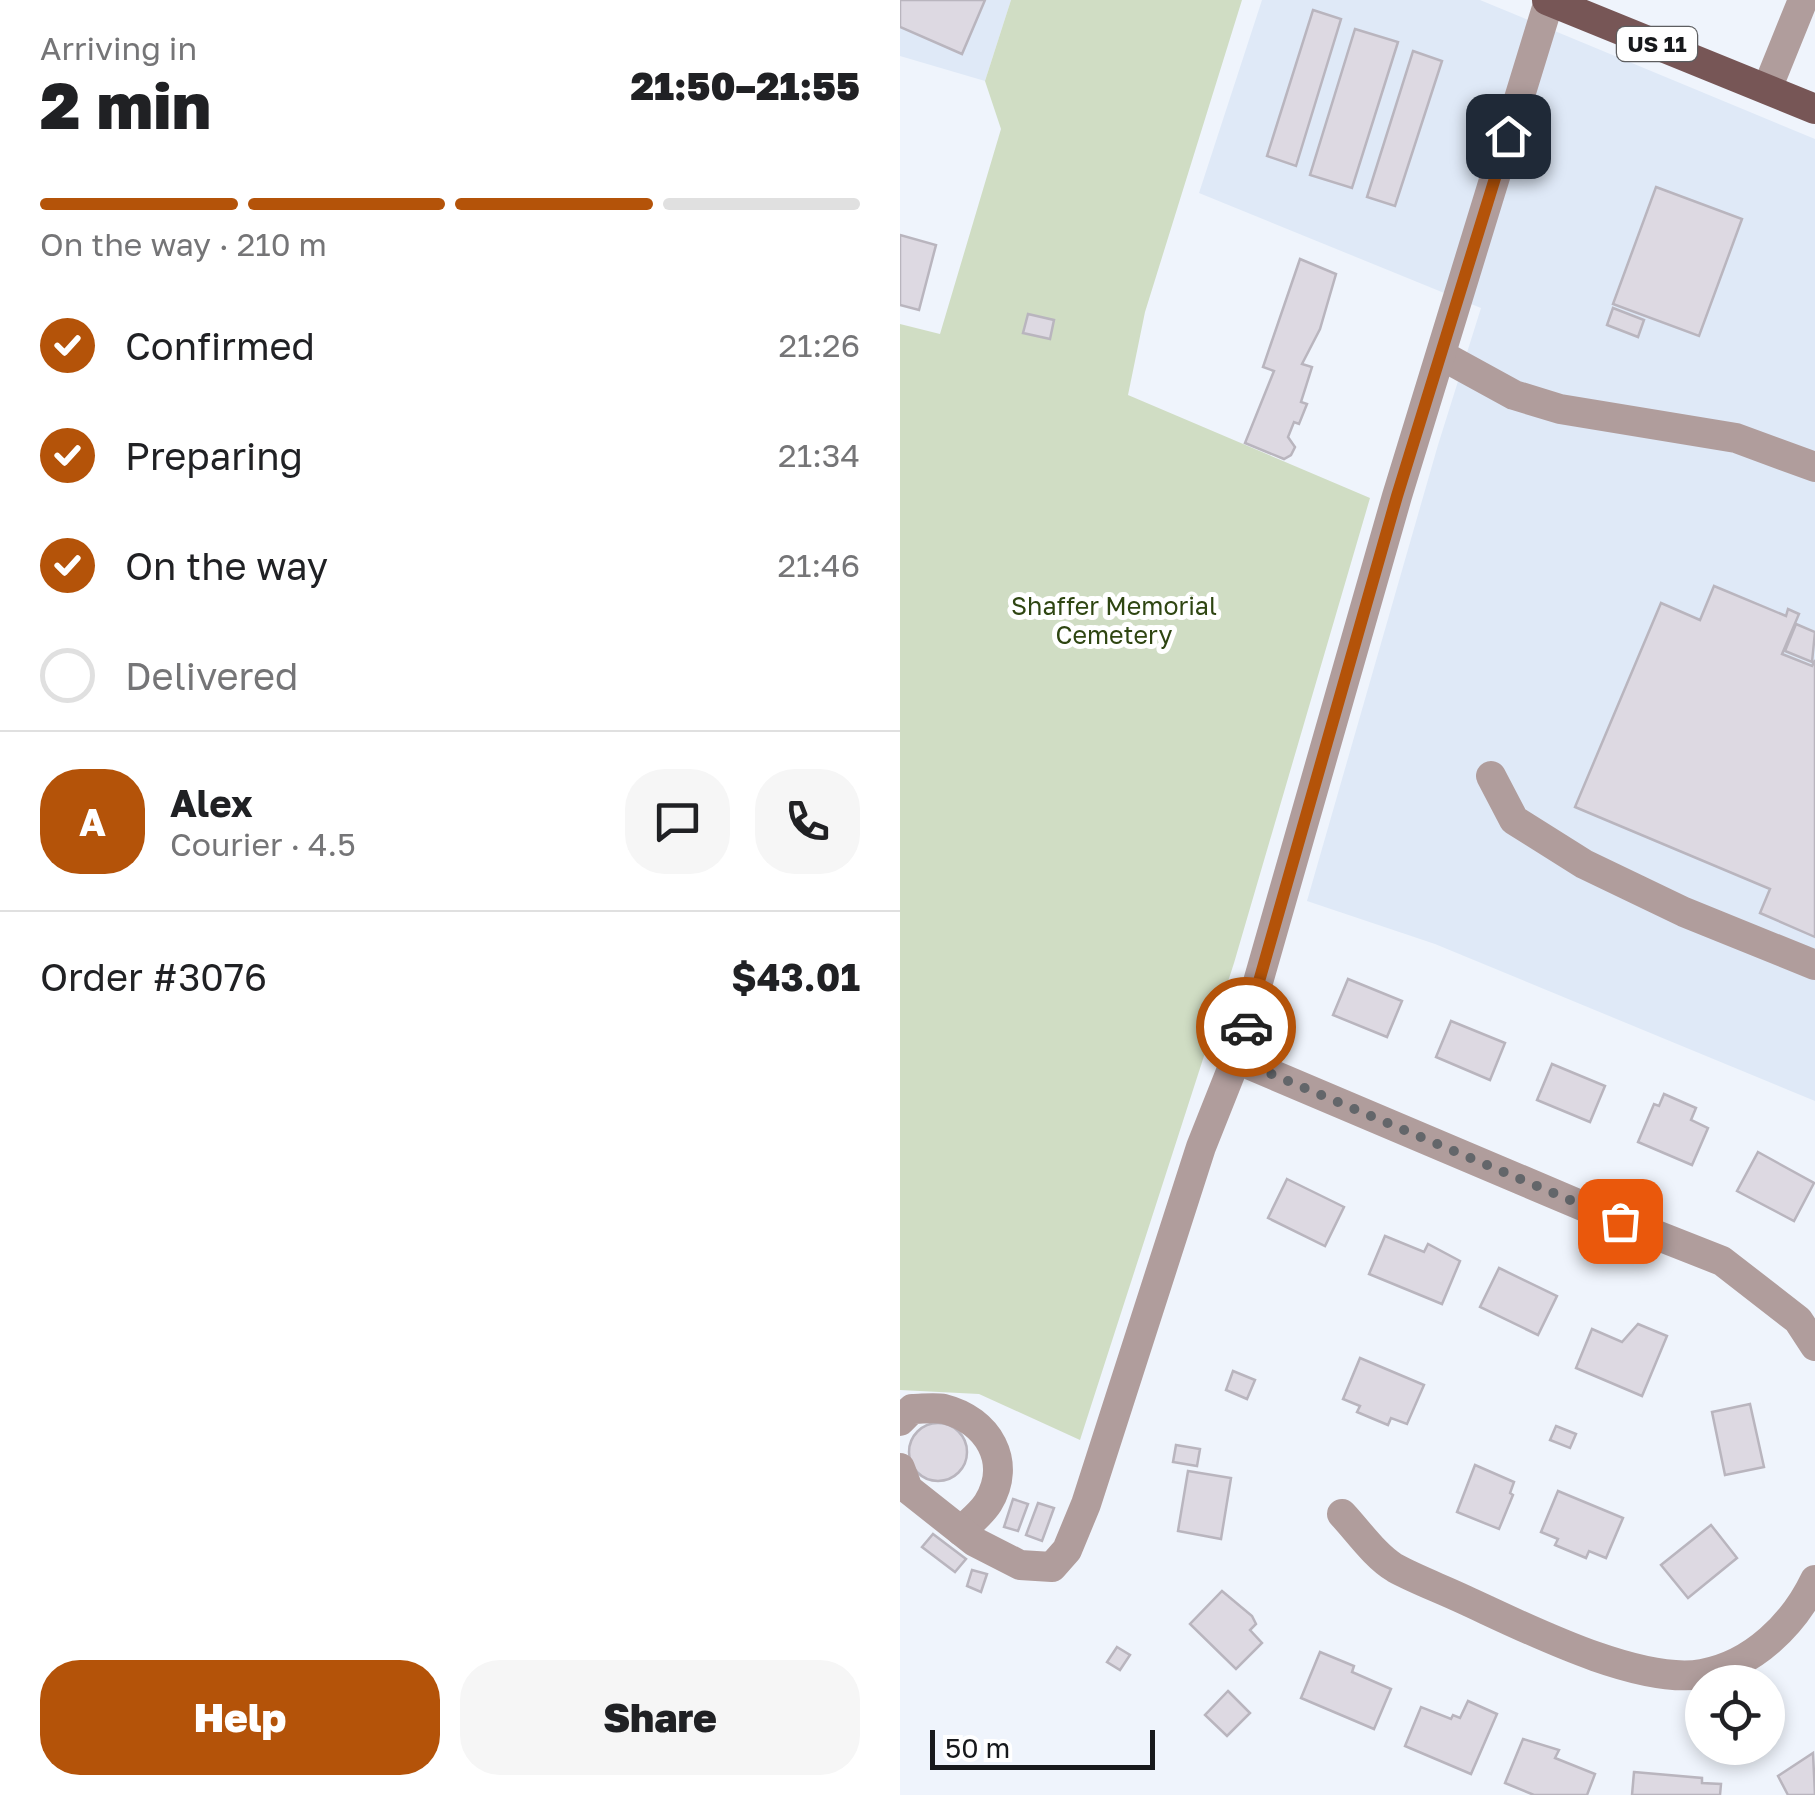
<!DOCTYPE html>
<html lang="en">
<head>
<meta charset="utf-8">
<style>
	:root { --surface:#fff; --page:#f6f6f6; --text:#202124; --muted:#757577; --line:#e0e0e0; --accent:#b45309 }
	body { margin:0; font-family:"Golos Text",sans-serif; background:var(--page); color:var(--text); height:100vh; display:flex; flex-direction:column; font-size:38px; white-space:nowrap }
	* { box-sizing:border-box; margin:0 }
	p { font-size:32px; color:var(--muted) }
	.icon { flex:none; width:55px; height:55px; fill:none; stroke:currentColor; stroke-width:2; stroke-linecap:round; stroke-linejoin:round }
	.map { position:relative; flex:1; overflow:hidden }
	.panel { display:flex; flex-direction:column; background:var(--surface); width:900px }
	.panel>* { flex:none }
	.buttons { position:absolute; left:785px; top:1665px; display:grid; gap:20px }
	.buttons a { display:grid; place-items:center; width:100px; height:100px; border-radius:50%; background:var(--surface); box-shadow:0 5px 15px #0003; font-size:50px }
	.scale { position:absolute; left:30px; bottom:25px; width:225px; box-sizing:border-box; padding-left:10px; border:5px solid #17191c; border-top:0; font-size:28px; line-height:35px; white-space:nowrap; color:#17191c; -webkit-text-stroke:8px #fff; paint-order:stroke }
	.pin { position:absolute; display:grid; place-items:center; width:85px; height:85px; color:#fff; margin:-42px; border-radius:20px; box-shadow:0 5px 15px #0006 }
	.courier { position:absolute; display:grid; place-items:center; width:100px; height:100px; margin:-50px; border:8px solid #b45309; border-radius:50%; background:#fff; color:#222; box-shadow:0 2px 12px #0007 }
	.headline em { font-style:normal; font-weight:800 }
	.headline div { display:flex; flex-direction:column-reverse }
	.headline { display:flex; align-items:center; justify-content:space-between; height:170px; padding:0 40px }
	h1 { font-size:65px; font-weight:800; line-height:75px }
	.bar { display:grid; grid-template-columns:repeat(4,1fr); gap:15px 10px; align-content:center; height:120px; padding:0 40px }
	.bar i { height:12px; border-radius:8px; background:var(--line) }
	.bar .current { background:var(--accent) }
	.bar p { grid-column:span 4 }
	.line { display:flex; align-items:center; gap:25px; padding:0 40px; border-top:2px solid var(--line) }
	.line div { flex:1 }
	.round { display:grid; place-items:center; flex:none; width:105px; height:105px; border-radius:40px; background:var(--page) }
	ol { padding:0 40px; list-style:none }
	li { display:flex; align-items:center; gap:30px; height:110px }
	li p { margin-inline-start:auto }
	li .icon { padding:10px; border-radius:50%; background:var(--accent); color:#fff; stroke-width:4 }
	li:last-child { color:var(--muted) }
	li i { width:55px; height:55px; border:5px solid var(--line); border-radius:50% }
	.action { display:flex; gap:20px; margin-top:auto; padding:20px 40px }
	.action a { flex:1; height:115px; border-radius:40px; background:var(--accent); color:#fff; font-size:40px; font-weight:800; line-height:115px; text-align:center }
	.action a+a { background:var(--page); color:var(--text) }
	main { display:flex; flex:1; min-height:0 }
	.map>svg:first-child { display:block }
</style>
</head>
<body>
<main>
<section class="panel">
<div class="headline"><div><h1>2 min</h1><p>Arriving in</p></div><em>21:50–21:55</em></div>
<div class="bar"><i class="current"></i><i class="current"></i><i class="current"></i><i></i><p>On the way · 210 m</p></div>
<ol>
<li><svg class="icon" aria-label="check" viewBox="0 0 24 24"><path d="M5 12l5 5 9-10"/></svg>Confirmed<p>21:26</p></li>
<li><svg class="icon" aria-label="check" viewBox="0 0 24 24"><path d="M5 12l5 5 9-10"/></svg>Preparing<p>21:34</p></li>
<li><svg class="icon" aria-label="check" viewBox="0 0 24 24"><path d="M5 12l5 5 9-10"/></svg>On the way<p>21:46</p></li>
<li><i></i>Delivered</li>
</ol>
<div class="line" style="height:180px"><b class="round" style="background:var(--accent);color:#fff">A</b><div><b>Alex</b><p>Courier · 4.5</p></div><a class="round"><svg class="icon" aria-label="chat" viewBox="0 0 24 24"><path d="M4 5h16v11H9l-5 4z"/></svg></a><a class="round"><svg class="icon" aria-label="phone" viewBox="0 0 24 24"><path d="M5 4h4l2 5-3 2q2 4 5 5l2-3 5 2v4C11 20 4 13 5 4z"/></svg></a></div>
<div class="line" style="height:130px"><div>Order #3076</div><b>$43.01</b></div>
<div class="action"><a>Help</a><a>Share</a></div>
</section>
<div class="map">
<svg width="915" height="1795" viewBox="0 0 915 1795">
	<rect width="100%" height="100%" fill="#eff4fc"/>
	<!-- built -->
	<g fill="#dfe9f7">
		<polygon points="0,0 111,0 85,81 0,56"/>
		<polygon points="362,0 580,0 915,139 915,1101 535,944 407,901 538,445 581,308 299,193"/>
	</g>
	<!-- green -->
	<polygon fill="#d0ddc4" points="111,0 342,0 245,312 228,395 470,498 334,963 180,1440 79,1394 0,1390 0,324 40,334 101,129 85,81"/>
	<!-- building -->
	<g fill="#ddd9e2" stroke="#b9b5be" stroke-width="2.5">
		<polygon points="0,0 85,0 62,54 0,27"/>
		<polygon points="413,10 441,19 396,166 367,156"/>
		<polygon points="455,29 498,42 452,188 410,175"/>
		<polygon points="513,51 542,61 495,206 467,197"/>
		<polygon points="756,187 842,219 799,336 713,304"/>
		<polygon points="0,235 36,245 19,310 0,305"/>
		<polygon points="400,259 436,274 420,329 402,364 412,367 401,402 407,404 399,424 394,422 388,437 395,447 391,455 384,459 345,443 374,371 363,367"/>
		<polygon points="713,308 744,320 738,337 707,325"/>
		<polygon points="128,314 154,320 150,339 123,333"/>
		<polygon points="814,586 886,616 888,609 899,614 882,654 912,666 915,660 915,937 860,913 870,889 675,807 761,603 800,620"/>
		<polygon points="896,624 915,632 912,662 885,651"/>
		<polygon points="448,979 502,1001 487,1037 433,1015"/>
		<polygon points="551,1021 605,1043 590,1080 536,1057"/>
		<polygon points="652,1064 705,1086 690,1122 637,1100"/>
		<polygon points="764,1094 796,1108 791,1120 808,1128 792,1165 738,1142 754,1104 759,1106"/>
		<polygon points="858,1152 914,1183 894,1221 837,1191"/>
		<polygon points="387,1179 444,1207 425,1246 368,1218"/>
		<polygon points="485,1236 524,1252 528,1244 560,1261 542,1304 469,1274"/>
		<polygon points="599,1268 657,1296 638,1335 580,1307"/>
		<polygon points="738,1324 767,1336 742,1396 676,1368 692,1329 722,1342"/>
		<polygon points="460,1358 524,1385 507,1424 491,1418 488,1425 457,1412 460,1406 443,1399"/>
		<polygon points="333,1371 355,1380 347,1399 326,1390"/>
		<polygon points="850,1404 864,1467 825,1475 812,1412"/>
		<circle cx="38" cy="1452" r="29"/>
		<polygon points="656,1426 676,1434 670,1448 650,1440"/>
		<polygon points="276,1445 300,1449 297,1466 273,1462"/>
		<polygon points="575,1465 614,1482 610,1493 613,1495 599,1529 557,1512"/>
		<polygon points="288,1471 331,1478 321,1539 278,1531"/>
		<polygon points="658,1491 723,1518 706,1558 689,1551 686,1558 655,1545 658,1539 641,1532"/>
		<polygon points="113,1499 128,1504 118,1531 104,1527"/>
		<polygon points="138,1503 154,1508 142,1541 126,1535"/>
		<polygon points="811,1525 837,1558 788,1598 761,1565"/>
		<polygon points="33,1534 66,1559 55,1572 22,1547"/>
		<polygon points="72,1570 87,1574 81,1592 67,1586"/>
		<polygon points="322,1591 352,1616 356,1624 350,1630 362,1643 336,1669 290,1624"/>
		<polygon points="217,1647 230,1655 220,1670 207,1662"/>
		<polygon points="420,1652 454,1666 452,1672 491,1689 474,1729 401,1698"/>
		<polygon points="328,1691 350,1713 327,1736 305,1715"/>
		<polygon points="568,1701 597,1714 571,1774 505,1746 521,1707 551,1719 553,1715 560,1718"/>
		<polygon points="623,1739 659,1750 655,1758 695,1774 687,1795 634,1795 605,1783"/>
		<polygon points="913,1753 915,1795 888,1795 878,1776"/>
		<polygon points="734,1772 802,1778 802,1783 821,1784 820,1795 732,1795"/>
	</g>
	<g fill="none" stroke-linecap="round" stroke-linejoin="round">
		<!-- minor -->
		<g stroke="#b09d9c" stroke-width="30">
			<polyline points="867,89 903,0"/>
			<polyline points="541,355 614,395 660,409 836,438 915,467"/>
			<polyline points="591,776 614,820 684,864 784,912 915,965"/>
			<polyline points="336,1059 685,1207 822,1261 898,1320 915,1346"/>
			<path d="M0,1421L12,1409C22,1409 34,1407 44,1409C88,1420 113,1462 88,1503C81,1514 69,1523 61,1531"/>
			<polyline points="0,1468 8,1489 75,1542 120,1565 152,1567 167,1550 186,1504 301,1147 336,1059 497,496 649,1"/>
			<path d="M442,1514C458,1531 475,1556 495,1568C517,1580 542,1589 565,1600C624,1627 737,1685 802,1674C853,1665 894,1624 915,1580"/>
		</g>
		<!-- major -->
		<polyline stroke="#775656" stroke-width="30" points="647,0 915,109"/>
	</g>
	<g fill="none" stroke-linecap="round" stroke-linejoin="round">
		<!-- done -->
		<polyline stroke="#63666a" stroke-width="10" stroke-dasharray="0 18" points="346,1027 336,1059 720,1221"/>
		<!-- route -->
		<polyline stroke="#b45309" stroke-width="12" points="346,1027 497,496 608,136"/>
	</g>
	<g text-anchor="middle" stroke-width="10" stroke-linejoin="round" paint-order="stroke">
		<!-- shield labels -->
		<rect fill="#fff" stroke="#5d5e60" stroke-width="2.5" x="717" y="27" width="80" height="34" rx="8"/>
		<g font-size="22" font-weight="bold" fill="#17191c">
			<text x="757" y="52">US 11</text>
		</g>
		<!-- park labels -->
		<g font-size="25" fill="#2e4511" stroke="#fff">
			<text x="214" y="615">Shaffer Memorial<tspan x="214" dy="29">Cemetery</tspan></text>
		</g>
	</g>
</svg>
<div class="buttons">
<a><svg class="icon" aria-label="locate" viewBox="0 0 24 24"><circle cx="12" cy="12" r="6"/><path d="M12 2v4M12 18v4M2 12h4M18 12h4"/></svg></a>
</div>
<div class="scale">50 m</div>
<div class="pin" style="left:720px;top:1221px;background:#ea580c"><svg class="icon" aria-label="bag" viewBox="0 0 24 24"><path d="M5 8h14l-1 12H6zM9 8a3 3 0 0 1 6 0"/></svg></div>
<div class="pin" style="left:608px;top:136px;background:#1f2937"><svg class="icon" aria-label="home" viewBox="0 0 24 24"><path d="M3 11l9-7 9 7M6 9v11h12V9"/></svg></div>
<div class="courier" style="left:346px;top:1027px"><svg class="icon" aria-label="car" viewBox="0 0 24 24"><path d="M5 17H2v-5l4-1 3-4h7l3 4 3 1v5h-3M9 17h6M6 11h13"/><circle cx="7" cy="17" r="2"/><circle cx="17" cy="17" r="2"/></svg></div>
</div>
</main>
</body>
</html>
